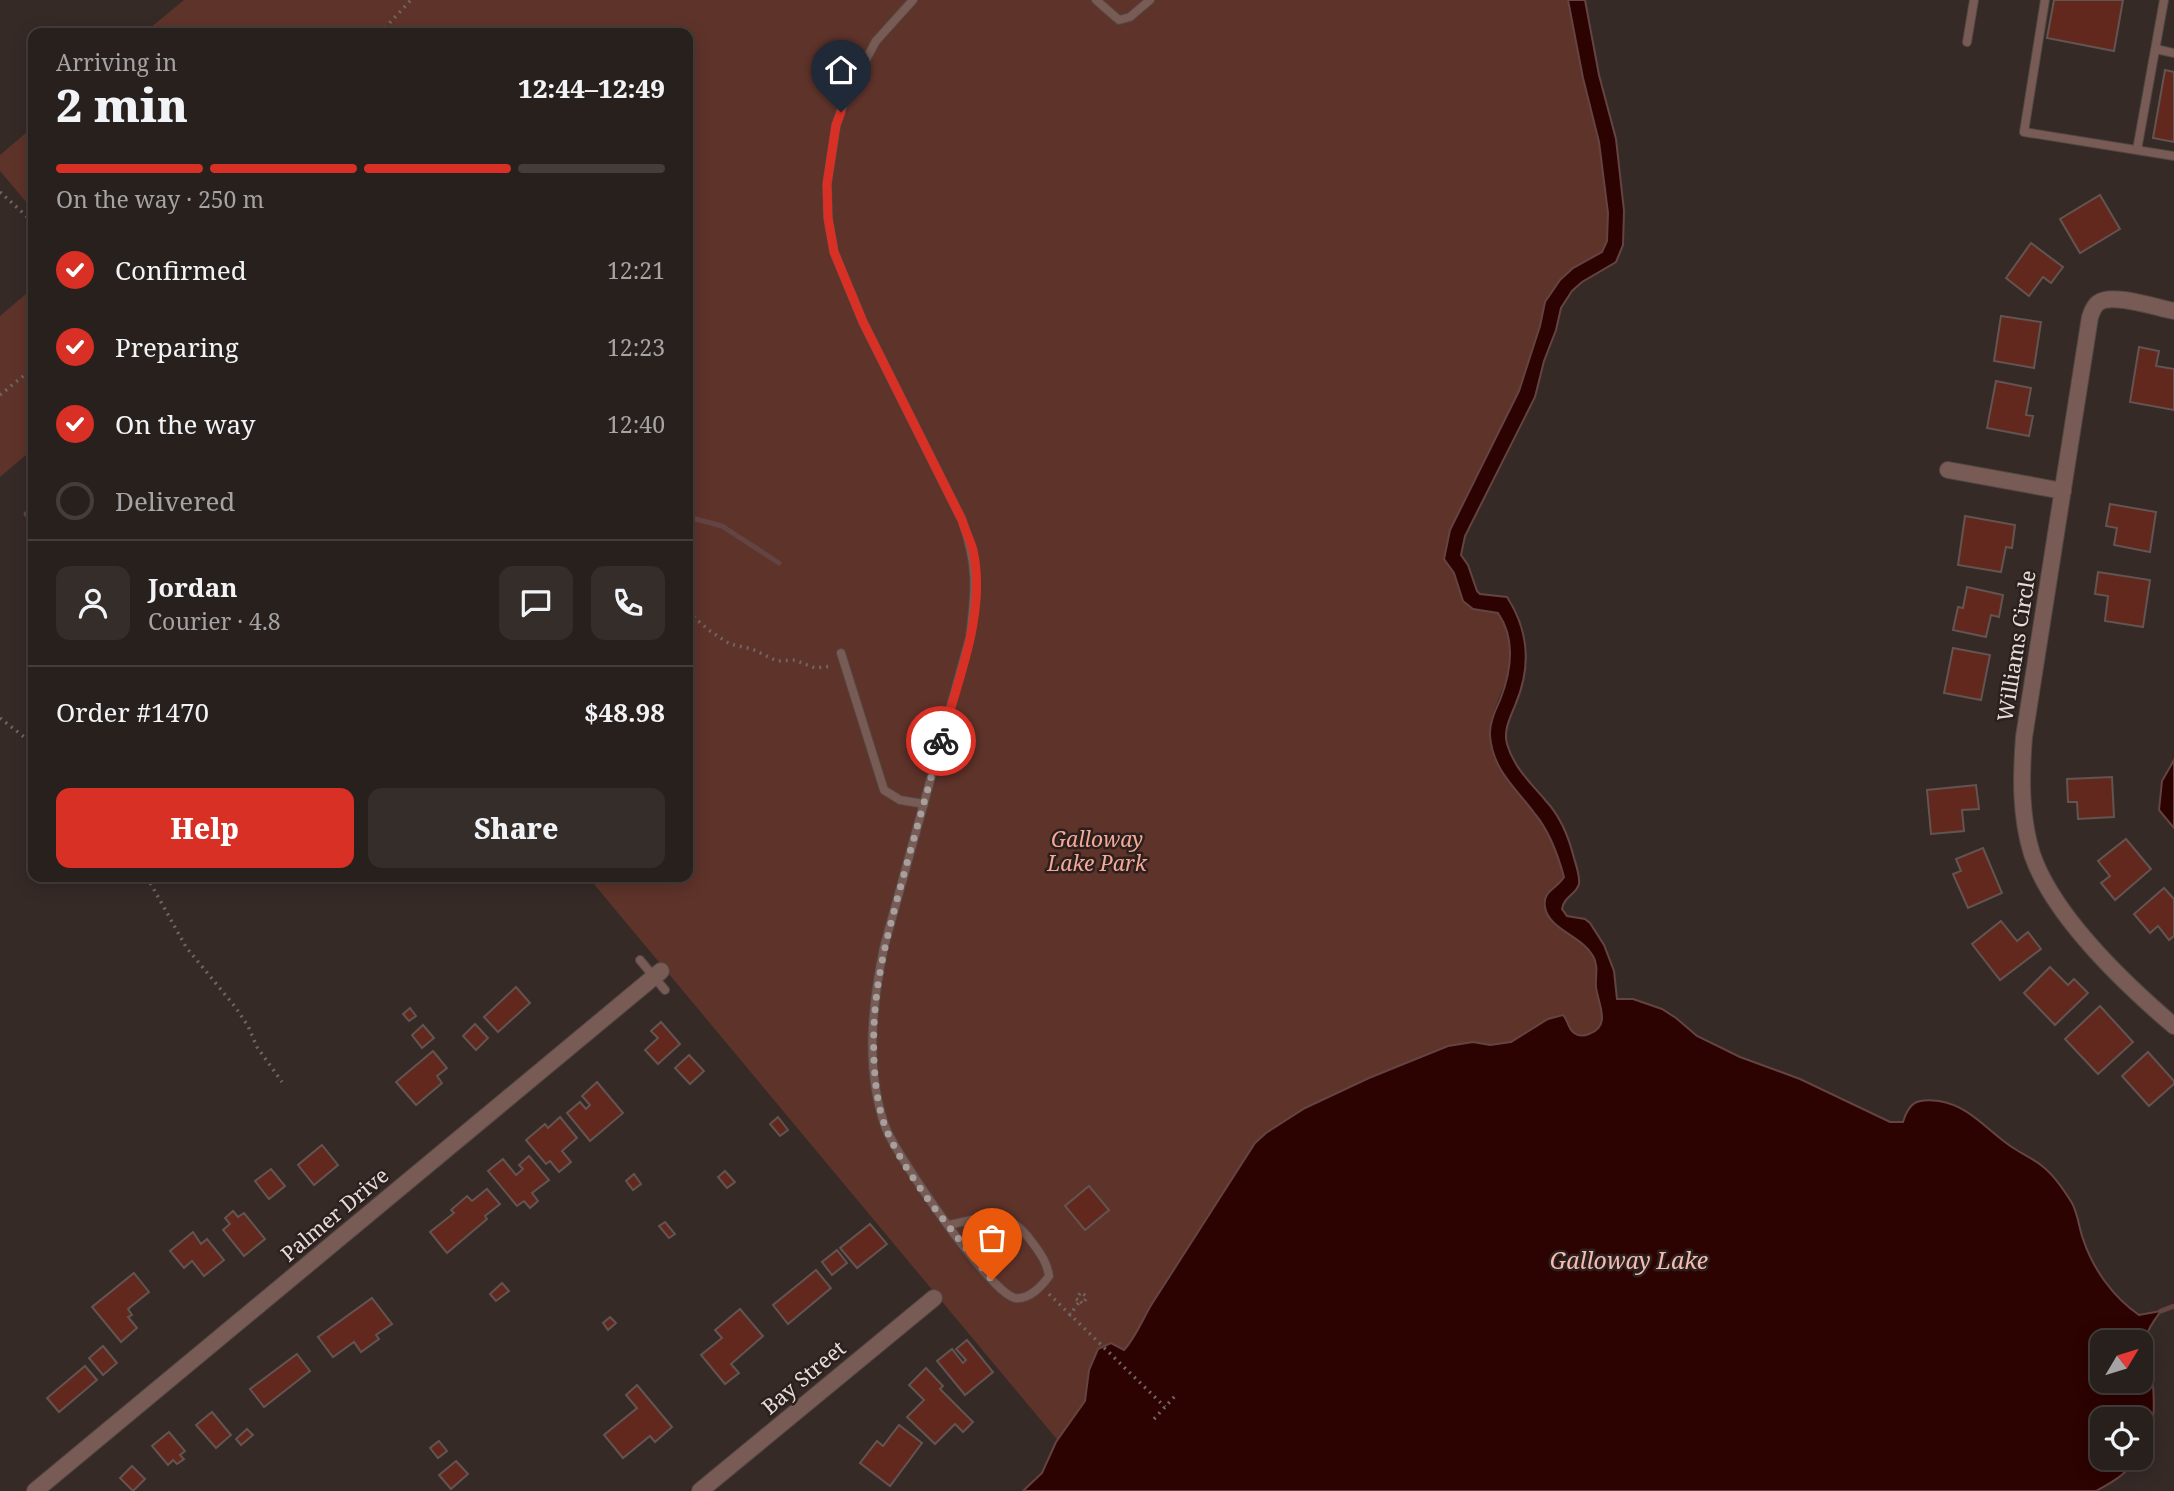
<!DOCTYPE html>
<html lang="en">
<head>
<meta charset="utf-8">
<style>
	:root { --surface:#28201d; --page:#342d2a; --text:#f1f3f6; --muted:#a5a3a4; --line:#443e3b; --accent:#d93025 }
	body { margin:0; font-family:"Noto Serif",serif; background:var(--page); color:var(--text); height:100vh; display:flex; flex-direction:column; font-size:26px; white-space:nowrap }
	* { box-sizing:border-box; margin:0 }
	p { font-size:23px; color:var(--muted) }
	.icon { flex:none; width:38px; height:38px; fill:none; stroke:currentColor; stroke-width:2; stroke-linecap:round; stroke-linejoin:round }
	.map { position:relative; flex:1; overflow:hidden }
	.sheet { position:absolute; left:28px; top:28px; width:665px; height:854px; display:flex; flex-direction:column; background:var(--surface); border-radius:14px; box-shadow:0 4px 18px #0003,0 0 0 2px var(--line) }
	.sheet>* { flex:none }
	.needle { width:46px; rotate:52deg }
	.tools { position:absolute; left:2090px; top:1330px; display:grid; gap:14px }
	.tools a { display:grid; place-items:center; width:63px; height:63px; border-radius:14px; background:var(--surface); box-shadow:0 4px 18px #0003,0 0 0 2px var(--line); font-size:35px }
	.pin { position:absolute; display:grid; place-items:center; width:60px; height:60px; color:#fff; margin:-72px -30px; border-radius:50% 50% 50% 0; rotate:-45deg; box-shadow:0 0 7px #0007 }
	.pin .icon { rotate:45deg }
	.courier { position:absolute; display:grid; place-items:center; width:70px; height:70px; margin:-35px; border:5px solid #d93025; border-radius:50%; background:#fff; color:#222; box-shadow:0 2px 9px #0007 }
	.head em { font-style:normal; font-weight:800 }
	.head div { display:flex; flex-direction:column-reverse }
	.head { display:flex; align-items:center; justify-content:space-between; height:119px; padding:0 28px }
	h1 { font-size:46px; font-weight:800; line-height:52px }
	.bar { display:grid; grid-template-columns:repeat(4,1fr); gap:10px 7px; align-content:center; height:84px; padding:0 28px }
	.bar i { height:9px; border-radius:5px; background:var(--line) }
	.bar .current { background:var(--accent) }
	.bar p { grid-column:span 4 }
	.line { display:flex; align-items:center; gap:18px; padding:0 28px; border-top:2px solid var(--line) }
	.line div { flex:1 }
	.round { display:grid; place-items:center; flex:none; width:74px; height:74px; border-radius:14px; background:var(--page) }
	ol { padding:0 28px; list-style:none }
	li { display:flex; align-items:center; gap:21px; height:77px }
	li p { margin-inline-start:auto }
	li .icon { padding:7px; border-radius:50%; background:var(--accent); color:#fff; stroke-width:4 }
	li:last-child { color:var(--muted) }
	li i { width:38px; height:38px; border:4px solid var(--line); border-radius:50% }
	.action { display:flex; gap:14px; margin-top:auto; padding:14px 28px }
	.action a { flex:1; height:80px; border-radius:14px; background:var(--accent); color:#fff; font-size:28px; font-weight:800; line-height:80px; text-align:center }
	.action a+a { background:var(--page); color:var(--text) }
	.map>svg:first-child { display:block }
</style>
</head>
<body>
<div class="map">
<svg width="2174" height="1491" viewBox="0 0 2174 1491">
	<rect width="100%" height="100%" fill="#362a27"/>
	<!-- green -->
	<g fill="#5e332a">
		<path d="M184,0H1568L1583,78L1599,142L1608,213L1607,241L1602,252L1573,268L1546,302L1540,326L1519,391L1450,530L1444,559L1454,573L1459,591L1474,609L1498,613C1535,668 1480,703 1491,747C1498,775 1519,792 1535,814C1550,832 1558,855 1564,877L1561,883L1547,893L1552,920C1565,931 1584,940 1593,955C1599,966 1595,976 1596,987C1598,1004 1612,1026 1589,1034C1580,1037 1575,1034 1569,1029L1100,1491L588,877H688V33H144Z"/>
		<polygon points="33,127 33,210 0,171 0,155"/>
		<polygon points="33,288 33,449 0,477 0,316"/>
	</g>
	<!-- water -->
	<g fill="#2c0300" stroke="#644442" stroke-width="2" fill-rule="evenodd">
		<path d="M1568,0H1585L1599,75L1616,139L1624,211L1623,245L1616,262L1582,282L1572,291L1561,308L1556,330L1544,361L1535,397L1465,536L1461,555L1468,565L1477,591L1480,594L1507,597C1529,631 1531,667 1516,703C1511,716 1503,730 1507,744C1514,768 1531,783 1546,801C1560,816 1569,838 1574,858C1576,865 1580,876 1579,884C1576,895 1564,896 1562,909L1567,916L1585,919L1590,923L1604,945L1614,971L1617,999H1633L1662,1009L1676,1018L1697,1036L1740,1057L1800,1079L1890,1122H1903C1909,1102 1917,1098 1939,1101C1971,1106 1989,1133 2015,1149C2024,1155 2034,1159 2042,1166C2054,1175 2064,1190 2072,1203C2078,1214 2079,1228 2083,1239C2093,1269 2113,1297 2139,1315L2161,1311C2156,1318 2149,1326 2147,1335C2146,1343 2150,1352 2151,1361C2154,1395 2159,1426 2140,1456V1419H2102V1458H2138C2132,1462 2131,1466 2126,1471C2118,1480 2106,1485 2096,1491H1023L1042,1473L1056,1442L1085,1401L1089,1370L1098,1349L1111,1343L1124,1350C1137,1336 1144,1315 1155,1299C1188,1247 1222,1195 1255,1143L1266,1133L1305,1108L1369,1078L1448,1046L1473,1042L1490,1045L1511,1042L1548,1019L1563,1015C1568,1020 1568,1029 1574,1033C1578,1036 1584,1036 1589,1034C1612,1026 1598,1004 1596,987C1595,976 1599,966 1593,956C1582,936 1548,929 1545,907C1542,891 1557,889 1564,877C1558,855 1550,832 1535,814C1516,788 1493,771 1490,736C1489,724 1495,711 1500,700C1511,672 1516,639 1498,613L1473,609L1463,601L1454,573L1444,559L1450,530L1519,391L1540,326L1545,302L1560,280L1573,268L1602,252L1607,241L1608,213L1599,142L1583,78ZM2140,1342V1381H2102V1342Z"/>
		<polygon points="2174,760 2174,828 2159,810 2162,781"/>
	</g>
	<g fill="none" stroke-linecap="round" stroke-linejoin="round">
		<!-- stream -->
		<g stroke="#644442" stroke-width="5">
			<polyline points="26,514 33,520"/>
			<polyline points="688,517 722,526 779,563"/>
			<polyline points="2161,1311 2174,1306"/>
		</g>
	</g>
	<!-- building -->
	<g fill="#63281d" stroke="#625451" stroke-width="2">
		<polygon points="2054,0 2123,0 2114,51 2047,38"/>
		<polygon points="2165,70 2174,72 2174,142 2153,138"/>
		<polygon points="2100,195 2120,229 2080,253 2060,219"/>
		<polygon points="2031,243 2063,267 2051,283 2043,277 2029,296 2006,278"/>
		<polygon points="2001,316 2041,322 2034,368 1994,361"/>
		<polygon points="2139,347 2159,351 2156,366 2174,369 2174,410 2130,402"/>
		<polygon points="1996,381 2031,388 2026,415 2033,416 2029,436 1987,428"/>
		<polygon points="2110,504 2156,512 2150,552 2114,545 2117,528 2106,526"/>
		<polygon points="1965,516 2015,525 2012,548 2006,547 2001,572 1958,565"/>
		<polygon points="2098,572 2150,580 2143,627 2105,621 2108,596 2095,594"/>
		<polygon points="1967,587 2003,595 1999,617 1991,615 1986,637 1953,630 1958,607 1963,608"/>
		<polygon points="1953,648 1990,655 1981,700 1944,693"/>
		<polygon points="2112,777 2114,817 2078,819 2077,802 2068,802 2067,779"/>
		<polygon points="1976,785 1979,809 1962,810 1964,831 1931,834 1927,790"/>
		<polygon points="2126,839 2151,869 2115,900 2101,883 2110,876 2098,861"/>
		<polygon points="1983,848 2002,893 1968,908 1953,874 1961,871 1956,859"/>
		<polygon points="2164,888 2174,899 2174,936 2169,940 2158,926 2150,933 2134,914"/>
		<polygon points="2001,921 2017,941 2028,932 2041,949 2000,980 1972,944"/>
		<polygon points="2050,967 2068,985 2074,979 2088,993 2055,1025 2024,993"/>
		<polygon points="516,987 530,1003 498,1032 484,1017"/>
		<polygon points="2100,1006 2133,1042 2098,1074 2065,1039"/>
		<polygon points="410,1008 416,1016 409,1021 403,1014"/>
		<polygon points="661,1022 680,1044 658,1064 645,1050 658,1038 651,1031"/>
		<polygon points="475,1024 488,1038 476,1050 463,1036"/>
		<polygon points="423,1025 434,1038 422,1048 412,1035"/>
		<polygon points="433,1051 447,1068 437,1076 442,1083 416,1105 396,1082"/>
		<polygon points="2148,1052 2174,1081 2174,1084 2149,1106 2122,1076"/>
		<polygon points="689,1055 704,1071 690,1084 675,1068"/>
		<polygon points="597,1082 623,1113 590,1141 567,1113 580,1102 586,1109 590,1105 582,1096"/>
		<polygon points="560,1117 577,1138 562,1151 571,1162 559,1172 550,1161 546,1164 526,1140 545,1124 548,1128"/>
		<polygon points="778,1117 788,1130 780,1136 770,1124"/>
		<polygon points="322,1145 338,1165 314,1185 298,1165"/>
		<polygon points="529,1156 549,1180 532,1193 538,1201 530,1208 524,1201 517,1206 488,1171 503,1159 516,1175 523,1169 519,1165"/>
		<polygon points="271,1169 285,1186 269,1199 255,1181"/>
		<polygon points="725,1171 735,1182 727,1188 718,1177"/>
		<polygon points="634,1174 641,1184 633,1190 626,1181"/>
		<polygon points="1089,1186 1109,1210 1085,1230 1065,1206"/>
		<polygon points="487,1189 500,1204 485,1216 487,1219 447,1253 430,1232 454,1213 451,1210 467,1196 472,1201"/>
		<polygon points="233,1211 238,1217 244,1213 265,1239 244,1256 223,1230 230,1224 225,1218"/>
		<polygon points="665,1222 675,1234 669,1238 659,1226"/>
		<polygon points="870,1224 887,1244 857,1268 840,1248"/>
		<polygon points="193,1232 201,1244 207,1239 224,1260 204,1276 192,1261 184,1268 170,1251"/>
		<polygon points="837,1250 847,1263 832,1275 822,1262"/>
		<polygon points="816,1270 831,1288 788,1324 773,1305"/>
		<polygon points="134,1273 149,1292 128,1309 132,1315 128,1317 137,1328 121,1342 92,1307"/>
		<polygon points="502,1283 509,1291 496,1301 490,1294"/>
		<polygon points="372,1298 392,1324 376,1335 379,1339 361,1352 354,1342 333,1357 318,1337"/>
		<polygon points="740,1309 763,1336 731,1364 739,1373 725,1384 701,1355 722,1338 715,1330"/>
		<polygon points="610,1317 616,1323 608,1330 603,1323"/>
		<polygon points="967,1340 993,1372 965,1395 937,1361 952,1349 963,1363 966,1360 956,1349"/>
		<polygon points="103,1346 117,1363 103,1375 89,1358"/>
		<polygon points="297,1354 310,1371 264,1407 250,1389"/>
		<polygon points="85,1366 97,1380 59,1412 47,1398"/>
		<polygon points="926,1368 943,1386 940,1389 973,1422 963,1432 955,1424 935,1444 907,1417 924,1400 909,1385"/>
		<polygon points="637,1385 672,1427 655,1442 650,1436 623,1458 604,1435 637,1408 626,1395"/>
		<polygon points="212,1412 231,1435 216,1448 196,1425"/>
		<polygon points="899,1425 922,1443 890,1486 860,1463 877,1441 883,1446"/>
		<polygon points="247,1429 253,1435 241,1445 236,1439"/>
		<polygon points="169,1432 185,1451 180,1455 184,1459 177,1464 173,1460 168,1465 152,1446"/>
		<polygon points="439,1441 447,1451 438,1458 430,1448"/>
		<polygon points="456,1461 468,1474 451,1489 439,1475"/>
		<polygon points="132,1466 145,1479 133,1491 120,1478"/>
	</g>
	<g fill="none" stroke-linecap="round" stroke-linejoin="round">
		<!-- service casing -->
		<g stroke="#524744" stroke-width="10">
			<g id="service">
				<path d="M913,0L876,41L845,98L836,126L827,184L828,218L834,252L863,322L962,520C978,566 976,589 970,637L884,947C872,1005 865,1069 885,1126C895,1154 990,1293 1015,1298C1029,1300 1042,1286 1049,1276C1047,1262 1040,1253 1032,1242C1006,1206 986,1217 949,1225"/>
				<polyline points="1096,0 1119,20 1130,17 1150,0"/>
				<polyline points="2045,0 2024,132 2174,156"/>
				<polyline points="1967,42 1974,0"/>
				<polyline points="2156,49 2174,53"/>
				<polyline points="2137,150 2164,0"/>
				<polyline points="841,653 884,790 900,800 924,804"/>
				<polyline points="640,960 665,990"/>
			</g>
		</g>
		<!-- minor casing -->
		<g stroke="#524744" stroke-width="18">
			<g id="minor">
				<path d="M2174,311C2157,308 2112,292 2098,303C2094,306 2092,311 2090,317L2024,737C2021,776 2020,815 2032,854C2053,916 2125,984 2174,1026"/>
				<polyline points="1948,470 2063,491"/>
				<polyline points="35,1491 661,971"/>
				<polyline points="700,1491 934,1298"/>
			</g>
		</g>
		<!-- path -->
		<g stroke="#706562" stroke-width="3.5" stroke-dasharray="2 5" stroke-linecap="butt">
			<polyline points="380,33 411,0"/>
			<polyline points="0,192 33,222"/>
			<polyline points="0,395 33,368"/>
			<polyline points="688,612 710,631 730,644 752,649 777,661 795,660 815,668 832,666"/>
			<polyline points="0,718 33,744"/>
			<polyline points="147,877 186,947 236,1008 248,1026 257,1047 282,1082"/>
			<polyline points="1049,1294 1165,1407"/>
			<polyline points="1069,1316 1080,1301 1076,1299 1081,1292 1087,1297 1083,1304 1080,1301"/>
			<polyline points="1154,1419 1176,1395"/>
		</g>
		<!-- service -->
		<use href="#service" stroke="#785b54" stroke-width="8"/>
		<!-- minor -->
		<use href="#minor" stroke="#785b54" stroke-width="16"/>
	</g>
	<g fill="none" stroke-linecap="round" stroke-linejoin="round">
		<!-- done -->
		<path stroke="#a89e9c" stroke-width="7" stroke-dasharray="0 12.6" d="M941,741C929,786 916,830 904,874C886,941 871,991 874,1061C875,1084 878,1108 886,1129C908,1181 957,1236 992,1280"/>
		<!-- route -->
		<path stroke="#d93025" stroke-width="9" d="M841,112L836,125L827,184L828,218L834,252L863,322L962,520C965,530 970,540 973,550C987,613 957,682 941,741"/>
	</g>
	<g text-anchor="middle" stroke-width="5" stroke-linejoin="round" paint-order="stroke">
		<!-- street labels -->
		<g font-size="21" fill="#e6dddb" stroke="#2c201e">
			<text transform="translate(2017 646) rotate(-81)" y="7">Williams Circle</text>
			<text transform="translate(335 1215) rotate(-40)" y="7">Palmer Drive</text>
			<text transform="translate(804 1378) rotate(-40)" y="7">Bay Street</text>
		</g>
		<!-- park labels -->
		<g font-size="21" font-style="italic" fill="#f6a998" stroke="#2c201e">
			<text x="1097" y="847">Galloway<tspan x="1097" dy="24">Lake Park</tspan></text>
		</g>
		<!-- water labels -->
		<g font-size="23" font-style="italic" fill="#f7bcaf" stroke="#2c201e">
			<text x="1629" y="1269">Galloway Lake</text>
		</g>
	</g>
</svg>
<div class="tools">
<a><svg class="needle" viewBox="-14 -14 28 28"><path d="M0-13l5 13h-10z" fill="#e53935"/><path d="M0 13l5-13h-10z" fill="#a5a3a4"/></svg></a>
<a><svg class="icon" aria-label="locate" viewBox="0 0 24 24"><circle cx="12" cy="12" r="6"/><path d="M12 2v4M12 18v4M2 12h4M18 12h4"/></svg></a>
</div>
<div class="pin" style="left:992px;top:1280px;background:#ea580c"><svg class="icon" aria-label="bag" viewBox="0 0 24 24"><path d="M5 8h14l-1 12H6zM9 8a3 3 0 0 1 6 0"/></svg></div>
<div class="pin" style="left:841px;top:112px;background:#1f2937"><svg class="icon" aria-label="home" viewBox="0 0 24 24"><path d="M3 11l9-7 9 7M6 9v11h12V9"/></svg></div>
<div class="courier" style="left:941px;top:741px"><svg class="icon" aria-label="bike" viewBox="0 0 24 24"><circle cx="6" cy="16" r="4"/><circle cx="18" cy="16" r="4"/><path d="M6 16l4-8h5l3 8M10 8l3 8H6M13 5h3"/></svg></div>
<section class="sheet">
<div class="head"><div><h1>2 min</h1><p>Arriving in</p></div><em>12:44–12:49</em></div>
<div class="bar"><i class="current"></i><i class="current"></i><i class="current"></i><i></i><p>On the way · 250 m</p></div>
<ol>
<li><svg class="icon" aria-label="check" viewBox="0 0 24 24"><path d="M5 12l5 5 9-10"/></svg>Confirmed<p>12:21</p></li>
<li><svg class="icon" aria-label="check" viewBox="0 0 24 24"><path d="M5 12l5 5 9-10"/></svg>Preparing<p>12:23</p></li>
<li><svg class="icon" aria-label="check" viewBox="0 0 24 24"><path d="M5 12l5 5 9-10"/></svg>On the way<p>12:40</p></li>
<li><i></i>Delivered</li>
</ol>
<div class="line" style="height:126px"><a class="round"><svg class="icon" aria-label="person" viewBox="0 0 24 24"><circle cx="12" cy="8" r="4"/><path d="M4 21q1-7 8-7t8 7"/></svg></a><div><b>Jordan</b><p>Courier · 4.8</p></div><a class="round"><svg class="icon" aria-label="chat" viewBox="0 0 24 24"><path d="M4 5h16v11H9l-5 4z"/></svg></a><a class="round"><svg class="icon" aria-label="phone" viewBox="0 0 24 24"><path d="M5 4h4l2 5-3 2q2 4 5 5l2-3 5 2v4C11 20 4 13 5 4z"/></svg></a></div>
<div class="line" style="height:91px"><div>Order #1470</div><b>$48.98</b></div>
<div class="action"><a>Help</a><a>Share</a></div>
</section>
</div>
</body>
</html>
